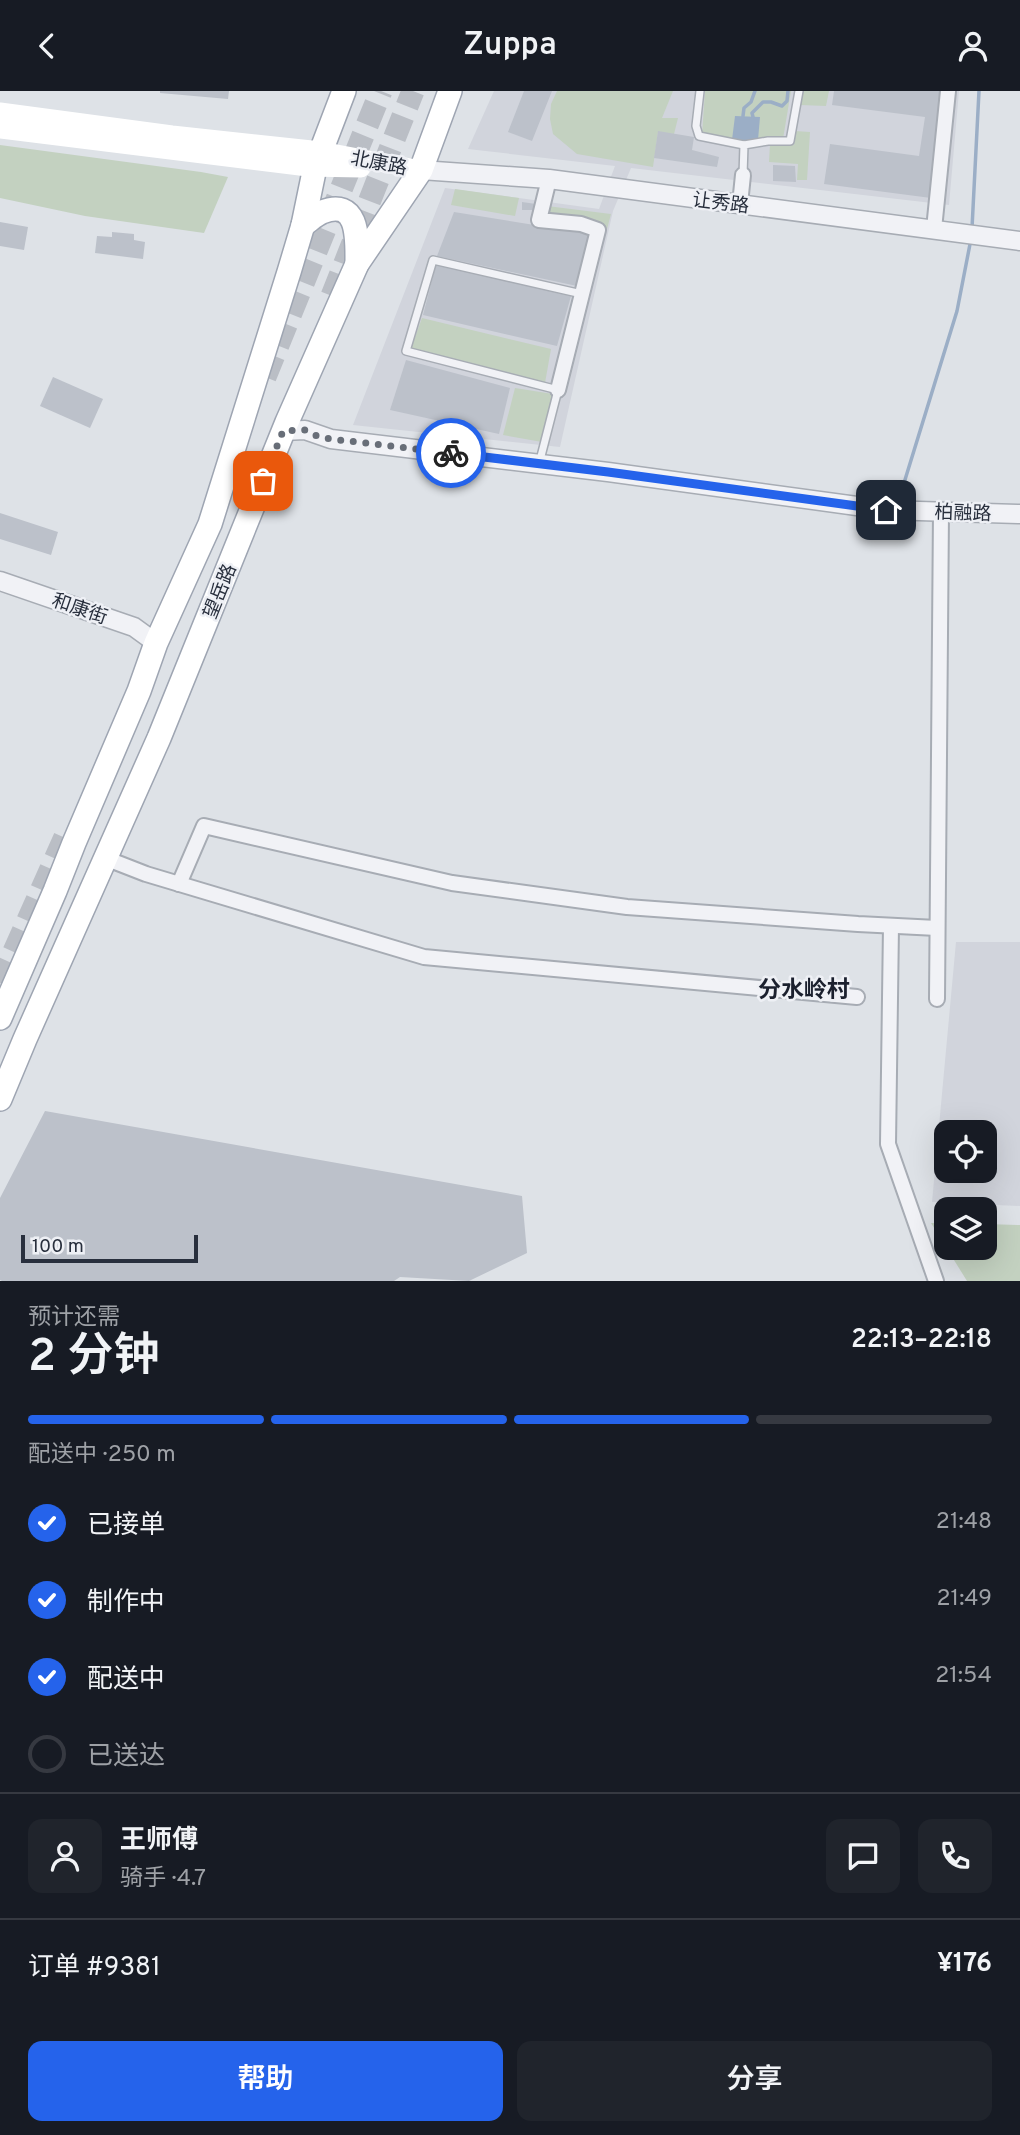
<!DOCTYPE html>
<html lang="zh">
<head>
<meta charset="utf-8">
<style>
	:root { --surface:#171b24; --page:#20242c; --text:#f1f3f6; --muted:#9ea1a6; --line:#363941; --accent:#2563eb }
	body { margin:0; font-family:Overpass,"Noto Sans SC",sans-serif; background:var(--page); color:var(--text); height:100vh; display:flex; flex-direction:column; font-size:26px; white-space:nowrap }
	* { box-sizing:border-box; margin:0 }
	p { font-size:23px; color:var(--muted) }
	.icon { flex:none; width:38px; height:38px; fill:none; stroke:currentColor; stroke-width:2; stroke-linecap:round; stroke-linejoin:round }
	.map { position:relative; height:1190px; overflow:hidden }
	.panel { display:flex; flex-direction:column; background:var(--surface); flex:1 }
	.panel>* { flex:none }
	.controls { position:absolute; left:934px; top:1029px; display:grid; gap:14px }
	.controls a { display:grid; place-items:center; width:63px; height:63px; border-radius:14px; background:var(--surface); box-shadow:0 7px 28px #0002; font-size:35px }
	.scale { position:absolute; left:21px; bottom:18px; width:177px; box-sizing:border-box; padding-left:7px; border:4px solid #282f3d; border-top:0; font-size:19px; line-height:24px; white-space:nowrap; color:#282f3d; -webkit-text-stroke:5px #eef0f5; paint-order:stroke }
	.pin { position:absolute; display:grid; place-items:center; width:60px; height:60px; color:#fff; margin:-30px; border-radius:14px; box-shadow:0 4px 10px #0006 }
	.courier { position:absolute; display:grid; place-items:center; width:70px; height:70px; margin:-35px; border:5px solid #2563eb; border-radius:50%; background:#fff; color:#222; box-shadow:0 2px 9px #0007 }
	.headline em { font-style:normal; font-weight:600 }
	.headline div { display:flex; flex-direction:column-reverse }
	.headline { display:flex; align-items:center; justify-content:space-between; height:119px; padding:0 28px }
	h1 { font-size:46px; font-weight:600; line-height:52px }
	.bar { display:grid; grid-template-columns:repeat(4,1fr); gap:10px 7px; align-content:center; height:84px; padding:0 28px }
	.bar i { height:9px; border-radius:5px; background:var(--line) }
	.bar .selected { background:var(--accent) }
	.bar p { grid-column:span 4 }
	.line { display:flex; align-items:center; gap:18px; padding:0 28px; border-top:2px solid var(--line) }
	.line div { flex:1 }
	.round { display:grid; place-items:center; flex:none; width:74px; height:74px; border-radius:14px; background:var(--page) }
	ol { padding:0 28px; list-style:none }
	li { display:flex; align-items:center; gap:21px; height:77px }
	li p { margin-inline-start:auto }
	li .icon { padding:7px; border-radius:50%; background:var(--accent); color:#fff; stroke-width:4 }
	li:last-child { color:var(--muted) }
	li i { width:38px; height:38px; border:4px solid var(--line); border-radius:50% }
	.action { display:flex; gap:14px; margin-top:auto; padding:14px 28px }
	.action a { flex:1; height:80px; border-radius:14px; background:var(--accent); color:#fff; font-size:28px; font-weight:600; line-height:80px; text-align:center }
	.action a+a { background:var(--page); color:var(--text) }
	header { display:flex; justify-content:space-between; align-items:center; height:91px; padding:0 28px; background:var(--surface); font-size:32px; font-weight:600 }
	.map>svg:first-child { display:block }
</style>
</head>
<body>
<header><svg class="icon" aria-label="back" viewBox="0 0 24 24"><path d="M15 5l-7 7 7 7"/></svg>Zuppa<svg class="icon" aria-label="person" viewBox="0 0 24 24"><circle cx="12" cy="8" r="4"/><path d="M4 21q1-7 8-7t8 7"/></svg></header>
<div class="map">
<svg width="1020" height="1190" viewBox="0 0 1020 1190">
	<rect width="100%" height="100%" fill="#dee2e7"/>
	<!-- built -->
	<g fill="#d1d4dc" fill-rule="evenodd">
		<polygon points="494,0 959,0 949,114 631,77 613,120 560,356 353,334 445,97 599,118 615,75 468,58"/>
		<path d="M956,851H1020V1115L932,1111ZM947,1041H985V1080H947Z"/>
	</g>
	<!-- green -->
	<g fill="#c3d1c0">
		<polygon points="557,0 673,0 662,27 678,27 674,43 658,41 653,76 577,63 553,43 550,28 551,13"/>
		<polygon points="705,0 791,0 783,48 736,48 702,44"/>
		<polygon points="802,0 829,0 826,15 800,14"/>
		<polygon points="795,40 810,41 807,89 797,89 798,73 769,71 770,53 794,54"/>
		<polygon points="0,54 201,81 228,86 204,142 85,125 0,107"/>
		<polygon points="455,98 519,107 515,125 451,114"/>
		<polygon points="547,115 611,123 607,138 544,124"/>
		<polygon points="422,227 551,258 545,292 411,257"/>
		<polygon points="515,297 553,303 542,351 503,344"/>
		<polygon points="931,1132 947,1132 947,1157 985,1157 985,1133 1020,1134 1020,1190 967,1190"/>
	</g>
	<!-- water -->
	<polygon fill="#9baec6" points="735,25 760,26 758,49 732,49"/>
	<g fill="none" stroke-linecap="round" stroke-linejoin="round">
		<!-- stream -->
		<g stroke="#9baec6" stroke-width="3.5">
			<polyline points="743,25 744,17 751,11 755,0"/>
			<polyline points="753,26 752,22 763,11 771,11 782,15 787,10 788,0"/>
			<polyline points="972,137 979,0"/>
			<polyline points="904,392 957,220 971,148"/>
		</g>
	</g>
	<!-- building -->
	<g fill="#bcc1ca">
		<polygon points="160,0 229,0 228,8 160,2"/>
		<polygon points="524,0 552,0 532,50 508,41"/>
		<polygon points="834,0 943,0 931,107 824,93 830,53 919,65 925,26 832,14"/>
		<polygon points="658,40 694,46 692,59 719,66 717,76 654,67"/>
		<polygon points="773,74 795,75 796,91 773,90"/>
		<polygon points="522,111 536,113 534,119 522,119"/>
		<polygon points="454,121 590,143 577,195 437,165"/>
		<polygon points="0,131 28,136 24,159 0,155"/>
		<polygon points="112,141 134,143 134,149 145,151 143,168 95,162 97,145 112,146"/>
		<polygon points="436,174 571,205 557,255 423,224"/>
		<polygon points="406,269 510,297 499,343 390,319"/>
		<polygon points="53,286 103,308 90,337 40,315"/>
		<polygon points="0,422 58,441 51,464 0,448"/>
		<polygon points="45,1020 522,1105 527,1162 469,1190 400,1186 394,1190 2,1190 0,1189 0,1107"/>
	</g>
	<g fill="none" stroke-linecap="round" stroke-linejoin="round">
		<!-- trunk-tunnel -->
		<g stroke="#babec5" stroke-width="23" stroke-dasharray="23 11" stroke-linecap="butt">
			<polyline points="332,205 413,0"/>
			<polyline points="265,286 381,0"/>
			<polyline points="0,892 66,744"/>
		</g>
		<!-- service casing -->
		<g stroke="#a7acb4" stroke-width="10">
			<g id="service">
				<polyline points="700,0 696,35 699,45 744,54"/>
				<polyline points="743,84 744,54 768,50 790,50 799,0"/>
				<polyline points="539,373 558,299 406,260 433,169 582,203"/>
			</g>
		</g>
		<!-- minor casing -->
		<g stroke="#a7acb4" stroke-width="18">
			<g id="minor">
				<polyline points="549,88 539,129 581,133 598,139 558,299"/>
				<polyline points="740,113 743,84"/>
				<polyline points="934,138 948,0"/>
				<polyline points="105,767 146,783 424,866 857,906"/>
				<polyline points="179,793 204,735 452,792 627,816 858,833 937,837"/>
				<polyline points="891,835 888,1053 936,1190"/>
				<polyline points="937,908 941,421"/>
			</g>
		</g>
		<!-- tertiary casing -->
		<g stroke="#a7acb4" stroke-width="21">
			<g id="tertiary">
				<polyline points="421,79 549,88 1020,150"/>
				<polyline points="283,340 305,339 331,348 608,381 886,419 1020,423"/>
				<polyline points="0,490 134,536 156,552"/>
			</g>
		</g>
		<!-- primary casing -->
		<g stroke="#9ea5b2" stroke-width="26">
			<g id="primary">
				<path d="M303,134C309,130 315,124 322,121C360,106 357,150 357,173"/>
				<polyline points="0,927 55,800 74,752 139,600 156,552 210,433 289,181 303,134 315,76 344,0"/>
				<polyline points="0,1008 25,948 159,647 287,331 357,173 421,79 450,0"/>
			</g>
		</g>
		<!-- service -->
		<use href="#service" stroke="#f1f2f6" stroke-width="7"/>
		<!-- minor -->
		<use href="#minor" stroke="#f1f2f6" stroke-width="14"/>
		<!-- tertiary -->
		<use href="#tertiary" stroke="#f1f2f6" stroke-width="18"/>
		<!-- secondary -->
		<g stroke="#fff" stroke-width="19">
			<polyline points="0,21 172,44 321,60 421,79"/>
			<polyline points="0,38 308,76 361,77"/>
		</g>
		<!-- primary -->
		<use href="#primary" stroke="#fff" stroke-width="23"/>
	</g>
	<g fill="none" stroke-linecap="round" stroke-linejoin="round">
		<!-- done -->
		<polyline stroke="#686e78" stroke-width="7" stroke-dasharray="0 12.6" points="263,390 283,340 305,339 317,345 331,348 451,362"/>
		<!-- route -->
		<polyline stroke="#2563eb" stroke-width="9" points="451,362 608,381 886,419"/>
	</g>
	<g text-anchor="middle" stroke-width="5" stroke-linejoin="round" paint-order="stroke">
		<!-- street labels -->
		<g font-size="19" fill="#282f3d" stroke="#eef0f5">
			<text transform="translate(379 71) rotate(11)" y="7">北康路</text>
			<text transform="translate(721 111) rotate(7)" y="7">让秀路</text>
			<text transform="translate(963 421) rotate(2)" y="7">柏融路</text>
			<text transform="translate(219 500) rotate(-68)" y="7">望岳路</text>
			<text transform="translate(80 517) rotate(19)" y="7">和康街</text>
		</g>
		<!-- quarter labels -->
		<g font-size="23" font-weight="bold" fill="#1b202e" stroke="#eef0f5">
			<text x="804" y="906">分水岭村</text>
		</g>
	</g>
</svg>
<div class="controls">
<a><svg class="icon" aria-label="locate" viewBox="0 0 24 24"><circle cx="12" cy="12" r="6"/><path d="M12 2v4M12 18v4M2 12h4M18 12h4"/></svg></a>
<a><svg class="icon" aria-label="layers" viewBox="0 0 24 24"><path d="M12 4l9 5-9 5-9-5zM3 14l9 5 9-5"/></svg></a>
</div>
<div class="scale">100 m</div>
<div class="pin" style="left:263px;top:390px;background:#ea580c"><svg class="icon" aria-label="bag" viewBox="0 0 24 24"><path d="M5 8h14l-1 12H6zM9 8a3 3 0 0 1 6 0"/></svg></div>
<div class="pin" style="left:886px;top:419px;background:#1f2937"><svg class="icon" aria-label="home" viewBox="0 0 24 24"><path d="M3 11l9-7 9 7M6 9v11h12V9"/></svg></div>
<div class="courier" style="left:451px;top:362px"><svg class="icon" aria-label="bike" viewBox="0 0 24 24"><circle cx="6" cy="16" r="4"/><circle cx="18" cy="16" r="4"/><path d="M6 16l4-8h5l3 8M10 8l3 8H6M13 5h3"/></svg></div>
</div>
<section class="panel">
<div class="headline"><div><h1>2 分钟</h1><p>预计还需</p></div><em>22:13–22:18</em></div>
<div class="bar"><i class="selected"></i><i class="selected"></i><i class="selected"></i><i></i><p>配送中 · 250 m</p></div>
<ol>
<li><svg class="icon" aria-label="check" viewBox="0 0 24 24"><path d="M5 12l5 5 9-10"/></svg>已接单<p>21:48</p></li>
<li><svg class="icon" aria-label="check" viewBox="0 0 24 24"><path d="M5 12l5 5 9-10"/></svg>制作中<p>21:49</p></li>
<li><svg class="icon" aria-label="check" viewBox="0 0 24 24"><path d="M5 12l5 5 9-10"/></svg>配送中<p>21:54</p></li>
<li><i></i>已送达</li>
</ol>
<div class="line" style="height:126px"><a class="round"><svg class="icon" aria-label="person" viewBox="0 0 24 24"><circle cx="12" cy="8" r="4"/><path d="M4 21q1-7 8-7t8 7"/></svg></a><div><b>王师傅</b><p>骑手 · 4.7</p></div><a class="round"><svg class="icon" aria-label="chat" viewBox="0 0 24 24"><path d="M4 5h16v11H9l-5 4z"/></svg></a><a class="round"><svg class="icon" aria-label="phone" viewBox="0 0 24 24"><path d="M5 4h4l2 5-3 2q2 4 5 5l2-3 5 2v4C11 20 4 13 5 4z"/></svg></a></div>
<div class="line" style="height:91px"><div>订单 #9381</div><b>¥176</b></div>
<div class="action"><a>帮助</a><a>分享</a></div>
</section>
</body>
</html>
